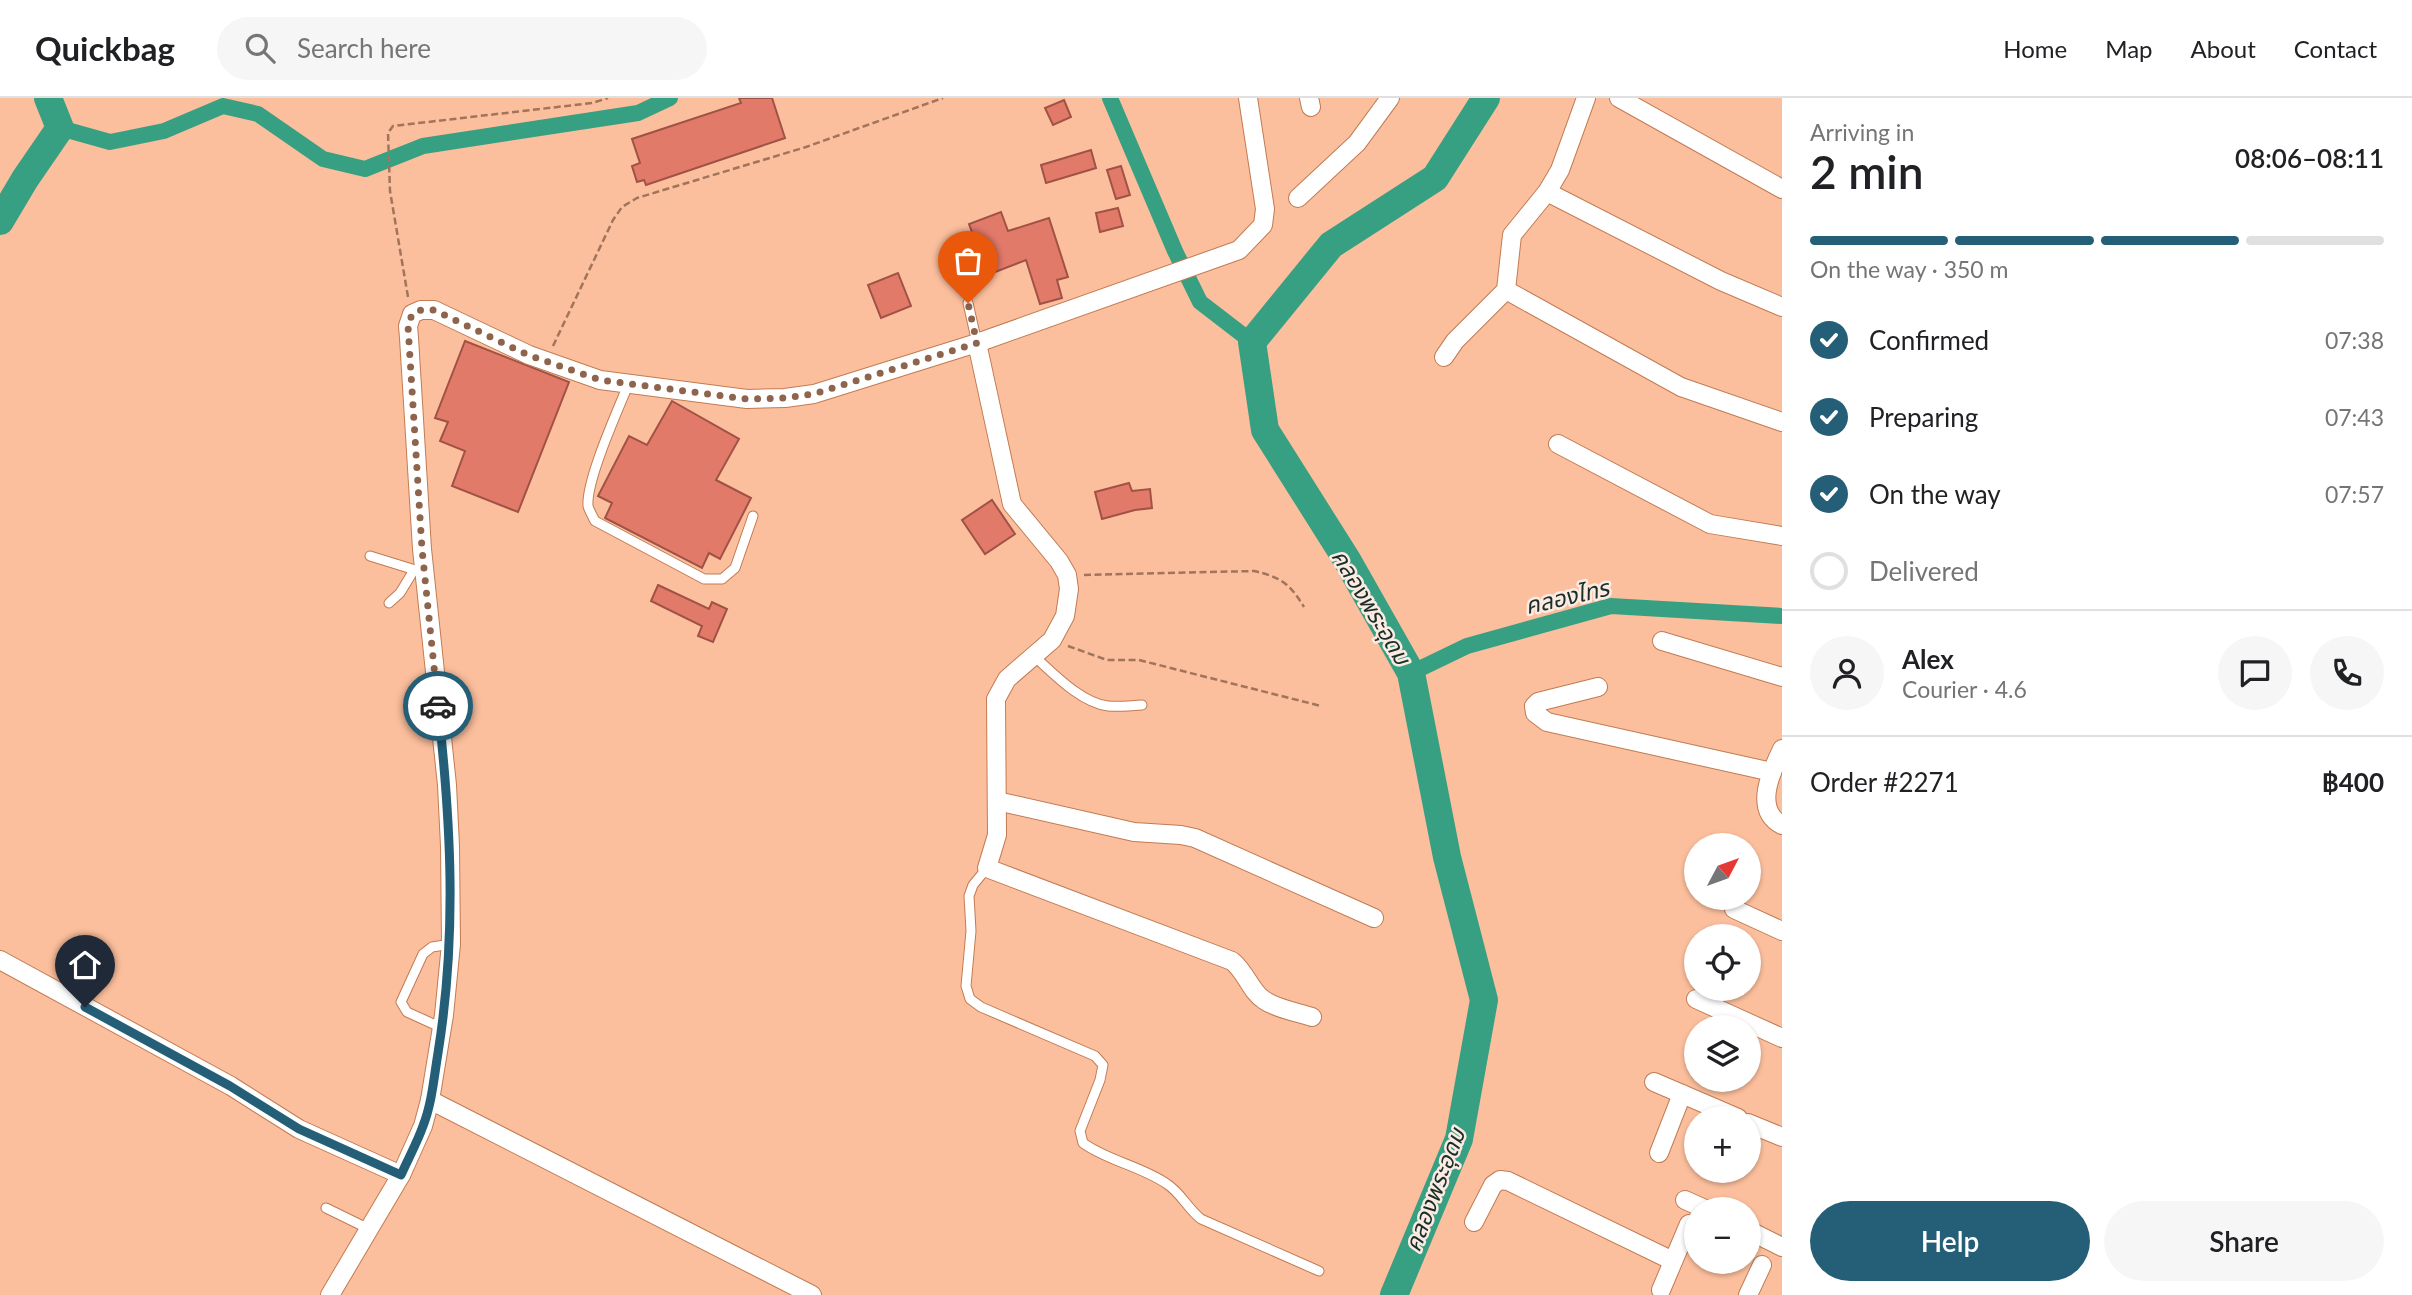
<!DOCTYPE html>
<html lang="en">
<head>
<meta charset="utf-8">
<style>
	:root { --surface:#fff; --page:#f6f6f6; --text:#202124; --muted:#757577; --line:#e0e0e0; --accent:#245e77 }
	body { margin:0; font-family:Lato,"Noto Sans Thai",sans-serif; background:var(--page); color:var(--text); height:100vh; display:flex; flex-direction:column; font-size:26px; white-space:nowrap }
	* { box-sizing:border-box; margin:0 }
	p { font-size:23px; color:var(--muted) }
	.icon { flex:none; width:38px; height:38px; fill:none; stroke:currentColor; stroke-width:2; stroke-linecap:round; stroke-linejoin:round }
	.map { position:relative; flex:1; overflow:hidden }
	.details { display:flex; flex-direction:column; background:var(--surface); width:630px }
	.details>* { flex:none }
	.needle { width:46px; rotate:49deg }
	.fabs { position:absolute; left:1684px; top:735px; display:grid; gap:14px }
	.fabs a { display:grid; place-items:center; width:77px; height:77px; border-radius:50%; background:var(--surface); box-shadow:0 2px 5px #0004; font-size:35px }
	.pin { position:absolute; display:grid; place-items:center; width:60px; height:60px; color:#fff; margin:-72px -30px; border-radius:50% 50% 50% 0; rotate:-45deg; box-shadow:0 0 7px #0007 }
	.pin .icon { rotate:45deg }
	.courier { position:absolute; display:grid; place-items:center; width:70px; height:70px; margin:-35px; border:5px solid #245e77; border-radius:50%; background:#fff; color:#222; box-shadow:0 2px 9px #0007 }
	.head em { font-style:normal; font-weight:600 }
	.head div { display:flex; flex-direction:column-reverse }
	.head { display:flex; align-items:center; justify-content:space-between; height:119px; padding:0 28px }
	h1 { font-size:46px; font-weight:600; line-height:52px }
	.bar { display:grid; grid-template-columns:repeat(4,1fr); gap:10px 7px; align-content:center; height:84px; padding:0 28px }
	.bar i { height:9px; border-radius:5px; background:var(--line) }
	.bar .selected { background:var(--accent) }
	.bar p { grid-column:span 4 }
	.line { display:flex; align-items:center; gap:18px; padding:0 28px; border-top:2px solid var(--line) }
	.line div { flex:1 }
	.round { display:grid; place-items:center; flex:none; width:74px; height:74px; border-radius:37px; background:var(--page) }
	ol { padding:0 28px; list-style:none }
	li { display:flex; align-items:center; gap:21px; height:77px }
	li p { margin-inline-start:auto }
	li .icon { padding:7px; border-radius:50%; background:var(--accent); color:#fff; stroke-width:4 }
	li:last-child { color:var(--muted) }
	li i { width:38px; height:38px; border:4px solid var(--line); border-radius:50% }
	.cta { display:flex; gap:14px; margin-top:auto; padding:14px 28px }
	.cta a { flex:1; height:80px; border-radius:42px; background:var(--accent); color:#fff; font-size:28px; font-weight:600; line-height:80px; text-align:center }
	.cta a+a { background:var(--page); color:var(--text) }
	header { display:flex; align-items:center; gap:42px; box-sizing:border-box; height:98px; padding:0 35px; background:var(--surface); border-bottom:2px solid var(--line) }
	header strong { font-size:33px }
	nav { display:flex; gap:38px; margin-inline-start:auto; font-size:24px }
	.search { width:490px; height:63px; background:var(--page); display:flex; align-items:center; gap:18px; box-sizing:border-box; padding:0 24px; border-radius:38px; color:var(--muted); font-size:26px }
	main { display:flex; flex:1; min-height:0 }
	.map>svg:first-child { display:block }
</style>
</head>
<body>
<header>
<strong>Quickbag</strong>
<div class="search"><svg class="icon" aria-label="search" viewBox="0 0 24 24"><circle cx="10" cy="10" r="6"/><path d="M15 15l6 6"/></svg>Search here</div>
<nav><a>Home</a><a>Map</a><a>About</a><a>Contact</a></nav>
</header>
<main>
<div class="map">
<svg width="1782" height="1197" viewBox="0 0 1782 1197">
	<rect width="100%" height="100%" fill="#fcbf9d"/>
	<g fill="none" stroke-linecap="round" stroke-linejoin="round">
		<!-- canal -->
		<g stroke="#38a082" stroke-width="16">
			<polyline points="1110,0 1175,153 1200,204 1252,244"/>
			<polyline points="60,30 110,44 164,33 223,8 258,16 323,61 365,71 423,48 638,15 670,0"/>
			<polyline points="1411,575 1467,548 1611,508 1782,518"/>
		</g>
		<!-- river -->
		<g stroke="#38a082" stroke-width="28">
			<polyline points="0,123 25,81 60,30 48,0"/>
			<polyline points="1394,1197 1459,1041 1484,902 1447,759 1411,575 1347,462 1265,332 1252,244 1331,147 1435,80 1486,0"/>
		</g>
	</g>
	<!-- building -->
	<g fill="#e27a69" stroke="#a05246" stroke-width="2">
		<polygon points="739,0 772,0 785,40 646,87 644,82 637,84 632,68 640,65 632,41 741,5"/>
		<polygon points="1064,2 1071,19 1053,27 1045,10"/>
		<polygon points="1091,52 1096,70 1046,85 1041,67"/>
		<polygon points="1121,68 1130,97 1116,101 1107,72"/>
		<polygon points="1118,110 1123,128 1100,134 1096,115"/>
		<polygon points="1001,114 1008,133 1049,120 1068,179 1057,182 1062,200 1040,206 1026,162 982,179 984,186 961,194 947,154 976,145 969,126"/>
		<polygon points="898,175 911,208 881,220 868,187"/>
		<polygon points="465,243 569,284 518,414 452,388 465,353 440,343 448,324 435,320"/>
		<polygon points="672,303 739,341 716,382 751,400 720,461 709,455 702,470 605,420 612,405 598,398 629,338 647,347"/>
		<polygon points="1129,385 1132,393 1150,391 1152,410 1135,412 1102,421 1095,394"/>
		<polygon points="992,402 1015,436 985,456 962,422"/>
		<polygon points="658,487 709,511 712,504 727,511 713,544 698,538 702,528 651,503"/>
	</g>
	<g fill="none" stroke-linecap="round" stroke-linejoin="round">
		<!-- service casing -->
		<g stroke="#c27b52" stroke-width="11">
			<g id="service">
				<polyline points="968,205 977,245"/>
				<path d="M628,287C618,312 586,382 588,408C589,412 593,419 595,423L704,481H722L735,470L753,418"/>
				<polyline points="370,458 425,475"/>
				<polyline points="389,505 400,495 414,472"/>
				<path d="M1034,558C1053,575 1081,605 1108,608C1119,609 1131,608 1142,607"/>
				<path d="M987,770L973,787L969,798L971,833L966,888L970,901L981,909L1095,958L1103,967L1100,982L1080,1033L1083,1045C1108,1063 1141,1068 1167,1086C1181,1095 1188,1111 1201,1121L1319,1173"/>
				<polyline points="442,930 407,914 401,904 423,856 432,849 451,846"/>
				<polyline points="326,1110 369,1131"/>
			</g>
		</g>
		<!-- minor casing -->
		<g stroke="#c27b52" stroke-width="20">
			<g id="minor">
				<polyline points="1309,0 1311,9"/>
				<polyline points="1619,0 1782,91"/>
				<polyline points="1547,94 1721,183 1782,209"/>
				<polyline points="1298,100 1357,45 1390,0"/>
				<polyline points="1506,192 1681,289 1782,324"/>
				<path d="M977,245L1012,406L1059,463L1067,477L1069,491L1065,518L1052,542L1007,581L996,601L997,737L987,770L1232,863C1246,874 1251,894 1264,902C1277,911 1297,914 1312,919"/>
				<polyline points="1444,259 1455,243 1506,192 1512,137 1547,94 1560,72 1586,0"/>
				<polyline points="1558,346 1710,426 1782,438"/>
				<polyline points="1662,543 1782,579"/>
				<polyline points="1598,589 1538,604 1534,608 1535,615 1547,624 1772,674"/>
				<path d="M1782,651C1771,674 1753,712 1782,727"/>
				<polyline points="997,703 1134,734 1181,737 1195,740 1374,820"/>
				<polyline points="1734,811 1782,833"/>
				<polyline points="0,862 231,988 299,1031 401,1077"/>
				<polyline points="1696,901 1782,940"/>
				<polyline points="1654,984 1738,1020"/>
				<polyline points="430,1002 812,1197"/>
				<polyline points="1748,1025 1782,1039"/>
				<polyline points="1659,1055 1682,996"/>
				<polyline points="1685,1102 1705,1111"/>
				<polyline points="1474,1124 1493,1087 1500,1082 1508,1083 1673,1163"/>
				<polyline points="1748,1132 1782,1149"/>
				<polyline points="1661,1192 1689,1126"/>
				<polyline points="330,1197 401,1077 423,1028 430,1002 444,917 451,846 450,748 447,687 422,451 409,240 408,228 412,216 421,212 434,212 529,257 600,282 747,301 785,300 814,296 977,245 1239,152 1263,127 1265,111 1248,0"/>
				<polyline points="1748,1197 1762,1167"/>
			</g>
		</g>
		<!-- path -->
		<g stroke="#a1745b" stroke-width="2.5" stroke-dasharray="7 3.5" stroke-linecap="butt">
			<polyline points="408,199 390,93 388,35 393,28 592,5 608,0"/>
			<polyline points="553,248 613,122 622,109 637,100 806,49 943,0"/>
			<path d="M1084,477L1254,473C1281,479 1290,486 1304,509"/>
			<polyline points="1068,548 1107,562 1139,562 1321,608"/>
		</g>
		<!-- service -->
		<use href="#service" stroke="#fff" stroke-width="9"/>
		<!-- minor -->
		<use href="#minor" stroke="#fff" stroke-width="18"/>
	</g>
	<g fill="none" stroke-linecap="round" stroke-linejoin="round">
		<!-- done -->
		<polyline stroke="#8e644d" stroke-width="7" stroke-dasharray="0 12.6" points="438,608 422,451 408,228 412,216 421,212 434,212 528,257 600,282 747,301 785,300 814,296 977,245 968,205"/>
		<!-- route -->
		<path stroke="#245e77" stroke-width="9" d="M85,909L230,988L299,1031L401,1077C408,1061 417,1045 423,1028C432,1005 434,979 438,955C457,837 451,726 438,608"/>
	</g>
	<g text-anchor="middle" stroke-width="5" stroke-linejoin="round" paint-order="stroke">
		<!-- water labels -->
		<g font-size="23" font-style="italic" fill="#182e27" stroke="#fcebe3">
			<text transform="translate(1567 499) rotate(-13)" y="8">คลองไทร</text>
			<text transform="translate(1371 509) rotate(59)" y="8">คลองพระอุดม</text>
			<text transform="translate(1435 1092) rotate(-69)" y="8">คลองพระอุดม</text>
		</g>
	</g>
</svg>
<div class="fabs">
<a><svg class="needle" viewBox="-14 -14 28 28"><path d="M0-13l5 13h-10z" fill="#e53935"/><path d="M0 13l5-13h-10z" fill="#757577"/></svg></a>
<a><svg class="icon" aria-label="locate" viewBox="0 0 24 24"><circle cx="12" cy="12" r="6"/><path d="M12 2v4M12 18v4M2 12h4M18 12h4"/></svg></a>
<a><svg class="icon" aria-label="layers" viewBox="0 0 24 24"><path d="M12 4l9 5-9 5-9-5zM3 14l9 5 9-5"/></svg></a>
<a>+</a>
<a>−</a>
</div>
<div class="pin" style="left:968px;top:205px;background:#ea580c"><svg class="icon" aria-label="bag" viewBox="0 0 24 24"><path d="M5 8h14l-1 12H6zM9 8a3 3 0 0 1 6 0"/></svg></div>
<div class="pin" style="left:85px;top:909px;background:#1f2937"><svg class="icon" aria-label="home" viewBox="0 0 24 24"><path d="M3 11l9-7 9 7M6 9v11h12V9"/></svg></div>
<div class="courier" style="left:438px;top:608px"><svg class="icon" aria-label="car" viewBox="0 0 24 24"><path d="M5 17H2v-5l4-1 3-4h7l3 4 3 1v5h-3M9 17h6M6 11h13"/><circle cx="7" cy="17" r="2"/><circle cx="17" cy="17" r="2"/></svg></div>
</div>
<section class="details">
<div class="head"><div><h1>2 min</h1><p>Arriving in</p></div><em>08:06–08:11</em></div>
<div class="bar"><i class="selected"></i><i class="selected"></i><i class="selected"></i><i></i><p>On the way · 350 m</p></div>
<ol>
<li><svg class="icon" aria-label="check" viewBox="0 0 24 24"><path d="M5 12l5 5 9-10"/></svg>Confirmed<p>07:38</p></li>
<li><svg class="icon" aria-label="check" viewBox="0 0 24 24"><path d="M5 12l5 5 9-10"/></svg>Preparing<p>07:43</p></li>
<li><svg class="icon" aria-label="check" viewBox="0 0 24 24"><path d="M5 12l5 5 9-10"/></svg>On the way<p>07:57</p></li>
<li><i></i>Delivered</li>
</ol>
<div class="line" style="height:126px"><a class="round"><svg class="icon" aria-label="person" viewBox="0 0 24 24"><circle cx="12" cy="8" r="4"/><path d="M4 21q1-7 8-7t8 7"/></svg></a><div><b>Alex</b><p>Courier · 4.6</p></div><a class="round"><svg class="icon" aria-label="chat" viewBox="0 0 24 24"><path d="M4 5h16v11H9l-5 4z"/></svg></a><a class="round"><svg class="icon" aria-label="phone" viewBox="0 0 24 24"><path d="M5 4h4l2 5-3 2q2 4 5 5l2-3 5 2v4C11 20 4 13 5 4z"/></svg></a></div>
<div class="line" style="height:91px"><div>Order #2271</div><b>฿400</b></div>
<div class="cta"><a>Help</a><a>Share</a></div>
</section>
</main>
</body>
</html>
